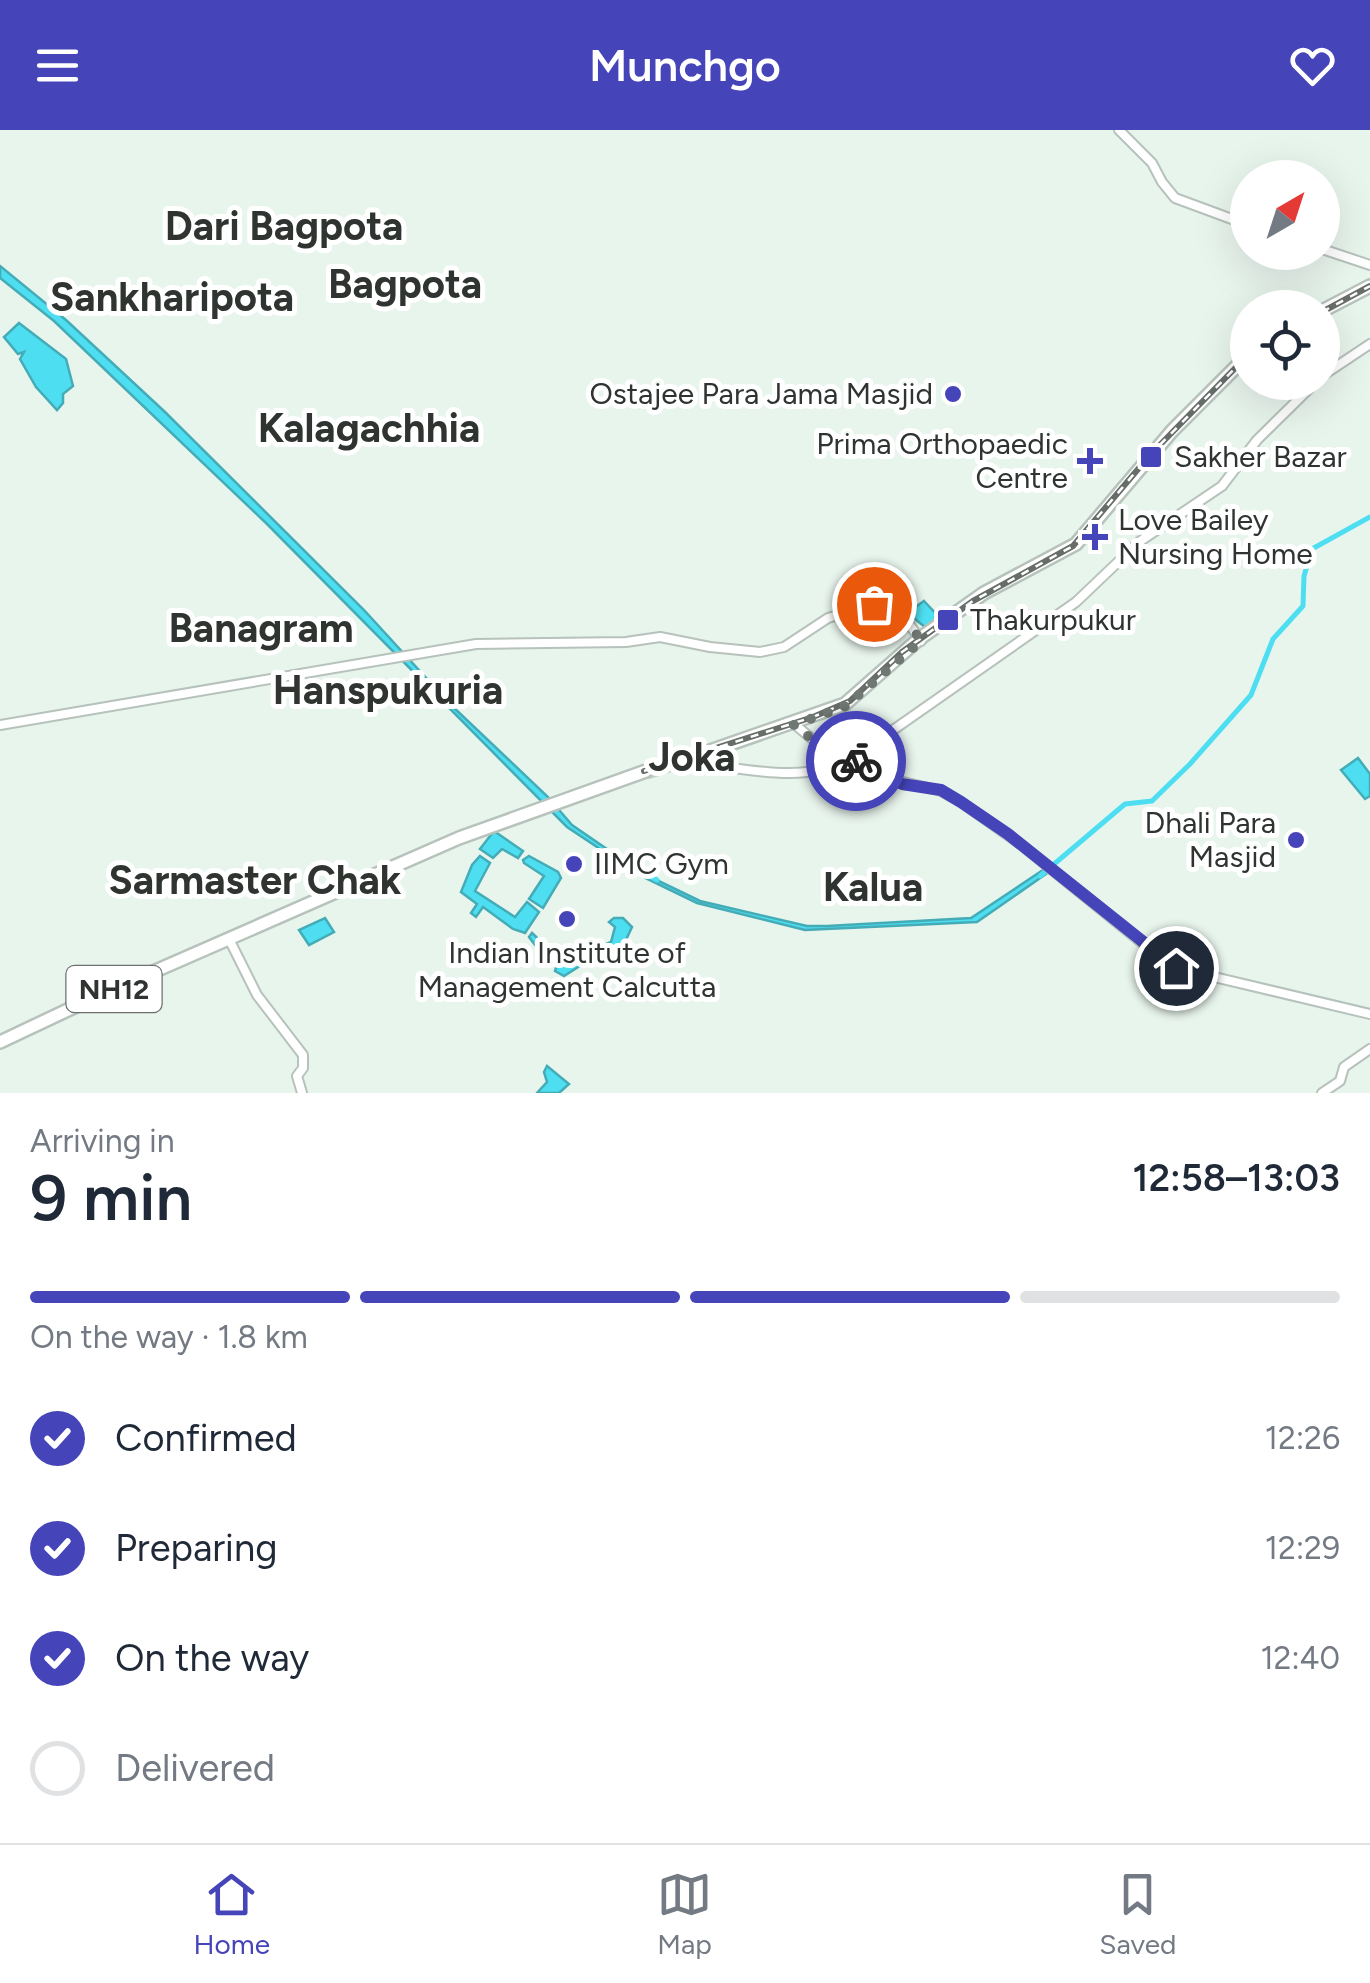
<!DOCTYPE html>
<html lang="en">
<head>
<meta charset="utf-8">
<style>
	:root { --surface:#fff; --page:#f2f2f3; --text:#1f2937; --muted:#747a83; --line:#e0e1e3; --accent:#4544b9 }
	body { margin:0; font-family:Figtree,sans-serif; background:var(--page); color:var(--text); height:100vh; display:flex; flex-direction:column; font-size:38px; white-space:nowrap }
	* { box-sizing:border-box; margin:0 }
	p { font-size:32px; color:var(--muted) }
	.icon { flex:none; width:55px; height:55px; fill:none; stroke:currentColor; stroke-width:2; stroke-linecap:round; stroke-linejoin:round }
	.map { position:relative; height:963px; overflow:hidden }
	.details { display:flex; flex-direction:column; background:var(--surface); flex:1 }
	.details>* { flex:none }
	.needle { width:65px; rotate:39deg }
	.fabs { position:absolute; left:1230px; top:30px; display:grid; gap:20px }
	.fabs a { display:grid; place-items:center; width:110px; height:110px; border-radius:50%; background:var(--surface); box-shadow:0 10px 40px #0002; font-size:50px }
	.pin { position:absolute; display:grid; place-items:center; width:85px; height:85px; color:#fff; margin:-42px; border:5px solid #fff; border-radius:50%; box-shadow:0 2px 10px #0007 }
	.courier { position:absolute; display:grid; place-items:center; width:100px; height:100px; margin:-50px; border:8px solid #4544b9; border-radius:50%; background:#fff; color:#222; box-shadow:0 2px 12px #0007 }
	.head em { font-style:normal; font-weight:600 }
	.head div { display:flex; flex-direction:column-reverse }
	.head { display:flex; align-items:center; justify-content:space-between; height:170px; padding:0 30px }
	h1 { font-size:65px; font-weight:600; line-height:75px }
	.bar { display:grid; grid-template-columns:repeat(4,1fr); gap:15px 10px; align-content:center; height:120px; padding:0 30px }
	.bar i { height:12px; border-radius:8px; background:var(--line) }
	.bar .active { background:var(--accent) }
	.bar p { grid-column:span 4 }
	ol { padding:0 30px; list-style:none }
	li { display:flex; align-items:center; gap:30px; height:110px }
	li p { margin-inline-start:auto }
	li .icon { padding:10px; border-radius:50%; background:var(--accent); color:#fff; stroke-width:4 }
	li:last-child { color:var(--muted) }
	li i { width:55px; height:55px; border:5px solid var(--line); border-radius:50% }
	header { display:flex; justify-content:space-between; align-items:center; height:130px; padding:0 30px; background:var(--accent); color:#fff; font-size:45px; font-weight:600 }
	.dock { display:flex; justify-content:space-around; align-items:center; height:140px; border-top:2px solid var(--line); background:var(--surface); font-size:28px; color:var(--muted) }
	.dock a { display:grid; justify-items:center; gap:5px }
	.dock .active { color:var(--accent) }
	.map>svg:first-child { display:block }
</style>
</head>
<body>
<header><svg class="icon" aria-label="menu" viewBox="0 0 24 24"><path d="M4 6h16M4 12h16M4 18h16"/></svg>Munchgo<svg class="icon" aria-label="heart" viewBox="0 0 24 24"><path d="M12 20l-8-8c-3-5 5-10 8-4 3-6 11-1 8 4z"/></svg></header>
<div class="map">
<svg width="1370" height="963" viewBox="0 0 1370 963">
	<rect width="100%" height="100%" fill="#e8f5ed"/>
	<!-- water -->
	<g fill="#4ddff1" stroke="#44acb7" stroke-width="2.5">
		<polygon points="0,136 66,190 165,282 364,480 451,575 548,667 572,695 642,743 700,771 807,796 827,796 971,788 1043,740 1046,744 977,792 805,800 697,773 639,745 567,697 267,394 54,191 0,148"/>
		<polygon points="19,193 66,229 73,256 63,264 63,273 57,280 36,257 20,229 24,222 18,224 4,207"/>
		<polygon points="924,471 940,488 925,497 911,486 914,478"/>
		<polygon points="1358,628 1370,644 1370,666 1365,669 1341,640"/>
		<polygon points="494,701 523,721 518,728 502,719 493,728 480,719"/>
		<polygon points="480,726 490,733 475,761 515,787 527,772 539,782 525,803 513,799 483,777 476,787 471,783 477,774 461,762 472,735"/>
		<polygon points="529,726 558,742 561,748 543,778 529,769 544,746 524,733 523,730"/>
		<polygon points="325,788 334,802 309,815 299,800"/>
		<polygon points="614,788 623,788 632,797 625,812 594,827 564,846 555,841 558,832 541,823 529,807 532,803 556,826 567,827 569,830 611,812 615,797 609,792"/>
		<polygon points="547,936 569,954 559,963 537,963 547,952 544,942"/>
	</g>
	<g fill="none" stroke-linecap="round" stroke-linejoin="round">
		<!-- canal -->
		<g stroke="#4ddff1" stroke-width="5">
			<polyline points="618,728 657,750"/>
			<polyline points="1040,746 1125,674 1152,671 1190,634 1251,565 1273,509 1303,476 1304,446 1312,419 1370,387"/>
		</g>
		<!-- highway-tunnel -->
		<polyline stroke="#c3cec7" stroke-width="11" stroke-dasharray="11 5.5" stroke-linecap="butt" points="647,644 685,632"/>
		<!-- secondary casing -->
		<g stroke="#b6c2bb" stroke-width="12">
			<g id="secondary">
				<polyline points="1119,0 1152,33 1162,52 1175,68 1248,95"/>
				<polyline points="1322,119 1370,135"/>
				<polyline points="1322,246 1370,214"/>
				<polyline points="793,593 811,608 895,650 941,661 961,672 1019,713 1172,837 1370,884"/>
				<polyline points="0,595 476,514 626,512 660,507 710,517 760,522 784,517 828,488 871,475 889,475 900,481 921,511"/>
				<path d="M688,628L699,633C751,640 805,654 853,628L1076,472L1139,412L1222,356L1257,310L1316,252"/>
				<polyline points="229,809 257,865 303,925 303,938 297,946 302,963"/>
				<polyline points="1322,963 1340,951 1344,937 1370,919"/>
			</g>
		</g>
		<!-- highway casing -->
		<g stroke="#b6c2bb" stroke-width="16">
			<g id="highway">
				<polyline points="1322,181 1370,156"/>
				<polyline points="684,630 845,574 919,509 984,463 1076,414 1172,301 1248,225"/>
				<polyline points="0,912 89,870 459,708 646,641"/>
			</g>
		</g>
		<!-- secondary -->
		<use href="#secondary" stroke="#fff" stroke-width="8"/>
		<!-- highway -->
		<use href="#highway" stroke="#fff" stroke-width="11"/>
		<!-- rail casing -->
		<g stroke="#676e6a" stroke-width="6">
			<g id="rail">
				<polyline points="1322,182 1370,156"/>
				<polyline points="644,641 813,587 850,571 902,522 973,471 1073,416 1150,325 1248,225"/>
			</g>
		</g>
		<!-- rail -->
		<use href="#rail" stroke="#fff" stroke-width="2.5" stroke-dasharray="8" stroke-linecap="butt"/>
	</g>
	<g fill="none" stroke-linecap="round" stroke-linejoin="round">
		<!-- done -->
		<path stroke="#707873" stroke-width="10" stroke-dasharray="0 18" d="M856,631L806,605L794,595L846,576L921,511C907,491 901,475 874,474"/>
		<!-- route -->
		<polyline stroke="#4544b9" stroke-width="12" points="856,631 902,654 941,660 961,672 1008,704 1176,838"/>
	</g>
	<!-- markers -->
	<g fill="#4544b9" stroke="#fff" stroke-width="4">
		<circle cx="953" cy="264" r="10"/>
		<rect x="1139" y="315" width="24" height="24" rx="5"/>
		<path d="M1085 316h10v10h10v10h-10v10h-10v-10h-10v-10h10z"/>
		<path d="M1090 392h10v10h10v10h-10v10h-10v-10h-10v-10h10z"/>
		<rect x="936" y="478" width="24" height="24" rx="5"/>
		<circle cx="1296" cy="710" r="10"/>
		<circle cx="574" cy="734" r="10"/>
		<circle cx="567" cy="789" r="10"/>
	</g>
	<g text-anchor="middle" stroke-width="10" stroke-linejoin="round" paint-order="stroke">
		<!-- shield labels -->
		<rect fill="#fff" stroke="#6d716f" stroke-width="2.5" x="66.5" y="836" width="95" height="46" rx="8"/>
		<g font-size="28" font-weight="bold" fill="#2f3431">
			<text x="114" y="869">NH12</text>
		</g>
		<!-- poi labels -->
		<g font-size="30" fill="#2f3431" stroke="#fff" text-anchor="start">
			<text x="933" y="274" text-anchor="end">Ostajee Para Jama Masjid</text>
			<text x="1068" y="324" text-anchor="end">Prima Orthopaedic<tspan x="1068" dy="34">Centre</tspan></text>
			<text x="1174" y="337">Sakher Bazar</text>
			<text x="1118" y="400">Love Bailey<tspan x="1118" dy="34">Nursing Home</tspan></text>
			<text x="970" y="500">Thakurpukur</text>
			<text x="1276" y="703" text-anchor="end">Dhali Para<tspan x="1276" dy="34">Masjid</tspan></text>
			<text x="594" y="744">IIMC Gym</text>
			<text x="567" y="833" text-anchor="middle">Indian Institute of<tspan x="567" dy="34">Management Calcutta</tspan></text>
		</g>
		<!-- district labels -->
		<g font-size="40" font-weight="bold" fill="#2f3431" stroke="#fff">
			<text x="284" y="110">Dari Bagpota</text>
			<text x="405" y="168">Bagpota</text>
			<text x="172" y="181">Sankharipota</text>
			<text x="369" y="312">Kalagachhia</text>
			<text x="261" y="512">Banagram</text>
			<text x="388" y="574">Hanspukuria</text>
			<text x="692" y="641">Joka</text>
			<text x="255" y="764">Sarmaster Chak</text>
			<text x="873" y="771">Kalua</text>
		</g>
	</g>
</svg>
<div class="fabs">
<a><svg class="needle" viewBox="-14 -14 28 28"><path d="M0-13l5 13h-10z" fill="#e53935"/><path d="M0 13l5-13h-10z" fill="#747a83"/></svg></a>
<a><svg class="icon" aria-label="locate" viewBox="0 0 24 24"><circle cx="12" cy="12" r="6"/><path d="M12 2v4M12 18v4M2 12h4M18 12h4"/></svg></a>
</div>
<div class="pin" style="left:874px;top:474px;background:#ea580c"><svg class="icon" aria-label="bag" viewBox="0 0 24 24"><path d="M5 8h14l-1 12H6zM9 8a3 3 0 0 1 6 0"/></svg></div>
<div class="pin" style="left:1176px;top:838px;background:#1f2937"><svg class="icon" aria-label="home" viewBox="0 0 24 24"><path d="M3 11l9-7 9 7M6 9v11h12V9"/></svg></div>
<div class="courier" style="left:856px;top:631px"><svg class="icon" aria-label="bike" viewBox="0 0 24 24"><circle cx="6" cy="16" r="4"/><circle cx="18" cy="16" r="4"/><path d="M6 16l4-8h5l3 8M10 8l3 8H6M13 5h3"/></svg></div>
</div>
<section class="details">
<div class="head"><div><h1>9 min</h1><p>Arriving in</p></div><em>12:58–13:03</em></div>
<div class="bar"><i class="active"></i><i class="active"></i><i class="active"></i><i></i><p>On the way · 1.8 km</p></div>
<ol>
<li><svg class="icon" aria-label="check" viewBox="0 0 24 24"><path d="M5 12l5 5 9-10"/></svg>Confirmed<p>12:26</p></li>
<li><svg class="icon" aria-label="check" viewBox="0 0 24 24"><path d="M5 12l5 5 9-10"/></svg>Preparing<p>12:29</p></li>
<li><svg class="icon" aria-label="check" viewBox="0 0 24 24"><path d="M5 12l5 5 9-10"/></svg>On the way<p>12:40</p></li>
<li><i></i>Delivered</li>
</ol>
</section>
<nav class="dock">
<a class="active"><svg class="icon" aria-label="home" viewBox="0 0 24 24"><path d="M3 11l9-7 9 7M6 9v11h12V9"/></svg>Home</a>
<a><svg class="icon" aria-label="map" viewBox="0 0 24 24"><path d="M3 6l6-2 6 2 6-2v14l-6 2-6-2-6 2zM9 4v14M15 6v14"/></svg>Map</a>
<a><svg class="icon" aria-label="saved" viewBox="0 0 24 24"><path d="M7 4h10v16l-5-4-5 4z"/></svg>Saved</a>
</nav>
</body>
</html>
